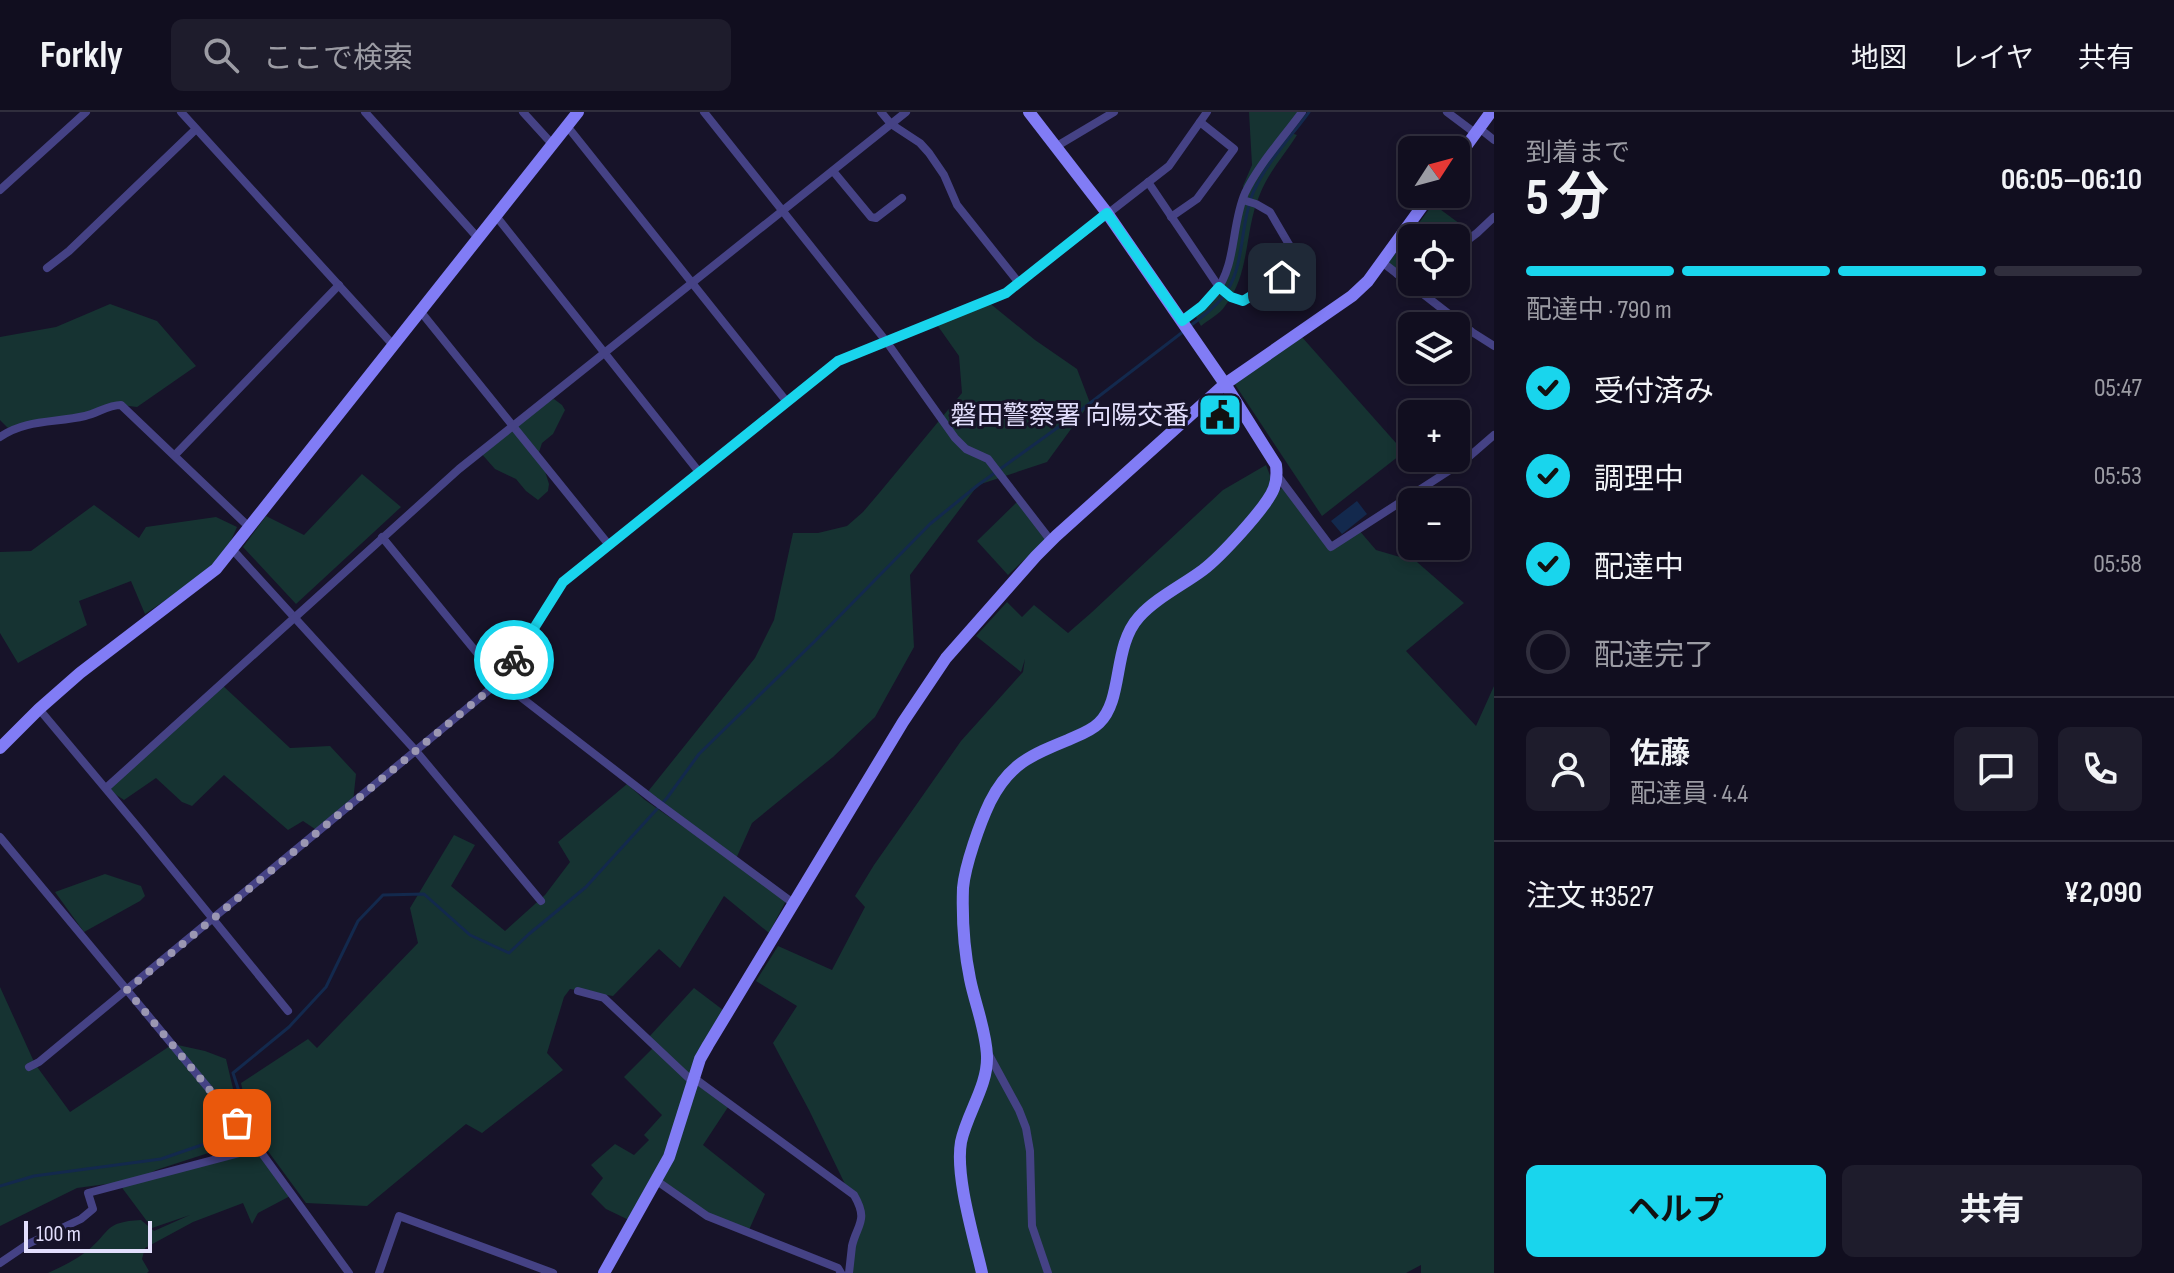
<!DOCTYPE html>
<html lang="ja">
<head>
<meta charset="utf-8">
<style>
	:root { --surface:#110e1f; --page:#1e1c2c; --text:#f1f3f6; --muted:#9c9ca4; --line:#302e3d; --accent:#19d5ed }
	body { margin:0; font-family:"Sofia Sans Condensed","Noto Sans JP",sans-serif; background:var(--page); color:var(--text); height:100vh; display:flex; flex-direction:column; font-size:30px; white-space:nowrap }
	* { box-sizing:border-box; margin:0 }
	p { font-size:26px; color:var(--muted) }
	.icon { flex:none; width:44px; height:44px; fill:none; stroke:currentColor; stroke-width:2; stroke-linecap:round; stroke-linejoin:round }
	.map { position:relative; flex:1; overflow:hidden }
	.panel { display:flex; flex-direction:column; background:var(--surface); width:680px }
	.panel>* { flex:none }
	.needle { width:52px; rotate:54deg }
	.fabs { position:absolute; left:1398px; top:24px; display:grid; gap:16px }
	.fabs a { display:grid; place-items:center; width:72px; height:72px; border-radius:12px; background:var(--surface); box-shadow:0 4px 12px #0003,0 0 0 2px var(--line); font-size:40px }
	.scale { position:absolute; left:24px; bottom:20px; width:128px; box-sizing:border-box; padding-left:8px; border:4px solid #e2defc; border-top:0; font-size:22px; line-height:28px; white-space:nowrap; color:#e2defc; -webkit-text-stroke:6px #171329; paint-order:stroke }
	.pin { position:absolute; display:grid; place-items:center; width:68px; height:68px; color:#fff; margin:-34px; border-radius:16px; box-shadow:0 4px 12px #0006 }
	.courier { position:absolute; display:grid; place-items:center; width:80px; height:80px; margin:-40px; border:6px solid #19d5ed; border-radius:50%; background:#fff; color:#222; box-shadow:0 2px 10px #0007 }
	.head em { font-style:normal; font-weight:700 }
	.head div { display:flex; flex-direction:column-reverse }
	.head { display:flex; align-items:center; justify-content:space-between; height:136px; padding:0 32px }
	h1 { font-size:52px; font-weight:700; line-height:60px }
	.bar { display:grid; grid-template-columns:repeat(4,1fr); gap:12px 8px; align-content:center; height:96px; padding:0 32px }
	.bar i { height:10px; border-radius:6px; background:var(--line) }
	.bar .active { background:var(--accent) }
	.bar p { grid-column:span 4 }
	.line { display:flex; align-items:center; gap:20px; padding:0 32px; border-top:2px solid var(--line) }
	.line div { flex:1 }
	.round { display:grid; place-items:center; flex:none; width:84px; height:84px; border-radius:12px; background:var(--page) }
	ol { padding:0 32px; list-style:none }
	li { display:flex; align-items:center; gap:24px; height:88px }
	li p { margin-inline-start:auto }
	li .icon { padding:8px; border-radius:50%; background:var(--accent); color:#111; stroke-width:4 }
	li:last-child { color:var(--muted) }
	li i { width:44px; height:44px; border:4px solid var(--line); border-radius:50% }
	.cta { display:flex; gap:16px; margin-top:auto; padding:16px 32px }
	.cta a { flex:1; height:92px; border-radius:12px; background:var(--accent); color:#111; font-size:32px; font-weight:700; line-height:92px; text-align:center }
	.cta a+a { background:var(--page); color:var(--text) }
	header { display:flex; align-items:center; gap:48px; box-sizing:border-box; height:112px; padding:0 40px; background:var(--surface); border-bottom:2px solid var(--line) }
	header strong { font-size:38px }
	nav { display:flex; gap:44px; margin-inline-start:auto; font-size:28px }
	.search { width:560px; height:72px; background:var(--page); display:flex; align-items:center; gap:20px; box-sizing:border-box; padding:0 28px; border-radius:12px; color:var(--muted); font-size:30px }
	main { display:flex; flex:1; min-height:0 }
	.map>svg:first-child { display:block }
</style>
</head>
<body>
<header>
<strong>Forkly</strong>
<div class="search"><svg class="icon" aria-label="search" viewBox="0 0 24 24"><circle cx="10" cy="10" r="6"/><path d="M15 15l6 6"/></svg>ここで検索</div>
<nav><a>地図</a><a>レイヤ</a><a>共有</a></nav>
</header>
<main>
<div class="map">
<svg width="1494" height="1161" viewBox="0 0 1494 1161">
	<rect width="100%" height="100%" fill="#171329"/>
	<!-- green -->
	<g fill="#163332">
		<path d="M1249,0H1302L1288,20L1297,23C1285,42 1268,61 1260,82C1244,118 1251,161 1225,194C1220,202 1208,208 1201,214L1196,205L1217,182L1244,86L1243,74L1252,53Z"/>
		<polygon points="1433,92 1475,123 1456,137 1456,126 1433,126 1416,115"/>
		<polygon points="1415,118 1427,126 1412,126 1412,157 1397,162 1386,153"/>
		<polygon points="987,189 1035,228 1077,257 1090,291 1047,350 978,373 910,463 914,535 875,605 833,645 752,711 735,749 646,682 755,546 774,508 793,421 818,421 847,414 863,400 880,380 962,281 959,244 935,210"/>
		<polygon points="110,192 157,209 196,254 137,295 121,293 10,318 0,308 0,225 56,215"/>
		<polygon points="1301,224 1404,340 1322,404 1234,271"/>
		<polygon points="554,287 562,293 565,298 553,322 542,331 539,340 549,372 548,379 538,388 526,379 516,367 495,357 480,340 547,290"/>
		<polygon points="1266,353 1277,382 1282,375 1329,431 1358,417 1376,438 1417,450 1464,491 1406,539 1476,614 1494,574 1494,1161 1421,1161 1421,1153 1406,1161 846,1161 861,1105 809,998 773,931 797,894 756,869 778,834 832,858 865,795 855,784 874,753 961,629 1023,560 1025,547 1021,560 976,524 1007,490 1022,505 1034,493 1068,521 1091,501 1223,378"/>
		<polygon points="362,362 401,395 296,492 243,435 266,404 304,423"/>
		<polygon points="1017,390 1048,426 1008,463 977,429"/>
		<polygon points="94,393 139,426 146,415 216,405 237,415 221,451 145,502 131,469 79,489 87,513 18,551 0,521 0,440 31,439"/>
		<polygon points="221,572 290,636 330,634 356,662 353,690 318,719 303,709 288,718 224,663 192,694 182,690 156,666 124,688 106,676"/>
		<polygon points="627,672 645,688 787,787 769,821 724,784 680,856 659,837 613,884 570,877 564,885 547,941 563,958 482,1021 466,1012 367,1094 306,1091 251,1016 241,971 308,927 317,936 418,831 410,796 454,723 475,733 451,774 505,819 545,783 570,750 558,730"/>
		<polygon points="105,762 141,774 145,784 140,789 84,820 55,780"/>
		<path d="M0,875L35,952L70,1000L173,932L205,939L226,947L235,985L233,996L240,1025L233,1033L156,1058L142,1066L258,1036L292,1083L258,1101L252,1112L243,1091L193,1110L145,1136L142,1147L149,1159L147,1161H48C61,1155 76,1148 87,1139C112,1119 103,1110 141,1108L154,1119L190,1103L152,1116L120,1073L129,1069L77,1076L0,1114Z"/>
		<polygon points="694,876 727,901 694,966 649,925"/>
		<polygon points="655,934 693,970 732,989 703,1033 765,1082 748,1120 707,1104 660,1071 633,1110 606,1097 591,1082 603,1066 591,1053 615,1032 634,1043 649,1028 644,1023 662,1003 624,965"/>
	</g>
	<!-- water -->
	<polygon fill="#13294d" points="1357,389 1367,402 1342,422 1331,409"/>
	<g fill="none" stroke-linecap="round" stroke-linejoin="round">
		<!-- stream -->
		<g stroke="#13294d" stroke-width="3">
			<path d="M1190,214C1201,206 1213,197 1222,186C1246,157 1239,114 1253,81C1266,51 1290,26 1309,0"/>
			<polyline points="0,1074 34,1064 161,1047 251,1016 233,961 289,915 326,875 358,809 383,783 424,782 470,823 509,841 529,822 586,775 667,686 699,642 814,530 930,412 978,373 1064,311 1184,219"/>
		</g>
		<!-- street -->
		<g stroke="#454285" stroke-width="8">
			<polyline points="181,0 394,234"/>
			<polyline points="365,0 478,126"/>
			<polyline points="523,0 553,33"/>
			<polyline points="704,0 886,229 955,326 966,337 988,347 1051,429"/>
			<polyline points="881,0 891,12 920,31 929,41 944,63 957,93 1019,171"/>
			<polyline points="1447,0 1475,21"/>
			<polyline points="567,14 787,290"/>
			<polyline points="1479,16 1494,28"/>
			<polyline points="1057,34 1114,0"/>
			<polyline points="833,59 871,105 876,106 902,86"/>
			<polyline points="1148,70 1219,175 1231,185 1243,189 1301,153 1270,100 1256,92 1243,88"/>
			<polyline points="0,78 86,0"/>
			<polyline points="496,104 699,360"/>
			<polyline points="1171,105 1197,87 1234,37 1200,10"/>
			<polyline points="1456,137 1477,121 1494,105"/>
			<polyline points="1382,150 1472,220 1494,234"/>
			<polyline points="47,156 69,139 196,17"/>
			<polyline points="1397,162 1412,157"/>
			<polyline points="421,200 609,433"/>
			<path d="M1182,209C1193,201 1206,193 1215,181C1237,152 1231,113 1245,81C1259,52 1283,26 1302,0"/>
			<path d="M0,325C26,307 55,311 85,304C98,301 108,293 121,293L249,415"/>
			<polyline points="175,343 339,173"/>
			<polyline points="1277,363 1331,435 1464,349 1494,323"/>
			<polyline points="382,425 500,569 655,689 793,791"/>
			<polyline points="232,437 416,639 541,789"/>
			<polyline points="39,597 142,720 288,899"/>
			<polyline points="106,676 459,357 906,0"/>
			<polyline points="0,725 258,1036 349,1161"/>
			<polyline points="578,879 604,886 693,970"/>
			<polyline points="988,941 1019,998 1026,1016 1030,1039 1032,1114 1048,1161"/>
			<polyline points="29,955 39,950 500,569 563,470 838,249 1006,181 1169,54 1207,0"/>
			<path d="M694,966L854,1083C869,1109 857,1112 852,1134C851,1143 850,1152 849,1161"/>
			<polyline points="657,1069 707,1104 838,1156 841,1161"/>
			<polyline points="0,1151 28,1132 81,1107 93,1097 88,1081 258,1036"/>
			<polyline points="379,1161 399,1104 553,1161"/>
		</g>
		<!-- secondary -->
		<g stroke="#817cf5" stroke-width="12">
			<polyline points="1456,48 1491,0"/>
			<polyline points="0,636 39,597 80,561 216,457 578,0"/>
			<polyline points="604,1161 669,1045 700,947 708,933 903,610 946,546 1036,444 1056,424 1225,272 1352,184 1368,169 1431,82"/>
			<path d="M982,1161C974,1126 955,1064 961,1030C967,1001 988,974 987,944C986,918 975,892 970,867C964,838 962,806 963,776C965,753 980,711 990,690C1009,652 1031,643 1068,628C1079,623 1091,619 1099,611C1124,587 1112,535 1139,505C1156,486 1183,473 1203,458C1220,445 1267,395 1274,376C1277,368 1277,361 1276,353L1225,272L1107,101L1029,0"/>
		</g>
	</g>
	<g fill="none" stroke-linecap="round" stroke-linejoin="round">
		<!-- done -->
		<polyline stroke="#9b97b2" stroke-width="8" stroke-dasharray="0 14.4" points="237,1011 127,878 500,569 514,548"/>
		<!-- route -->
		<polyline stroke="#19d5ed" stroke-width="10" points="514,548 563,470 838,249 1006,181 1107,101 1182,209 1202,194 1219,175 1231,185 1243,189 1282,165"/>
	</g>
	<!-- icons -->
	<defs>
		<g id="civic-square" transform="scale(2.3)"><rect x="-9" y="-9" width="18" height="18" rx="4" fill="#19d5ed" stroke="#171329"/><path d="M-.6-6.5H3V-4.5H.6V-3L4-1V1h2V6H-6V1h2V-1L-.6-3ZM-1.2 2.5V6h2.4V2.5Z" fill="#111"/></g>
	</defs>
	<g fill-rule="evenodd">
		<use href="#civic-square" x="1220" y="303"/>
	</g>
	<g text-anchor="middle" stroke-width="6" stroke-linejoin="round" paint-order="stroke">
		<!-- poi labels -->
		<g font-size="26" fill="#e2defc" stroke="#171329" text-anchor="end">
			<text x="1189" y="312">磐田警察署 向陽交番</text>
		</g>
	</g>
</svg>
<div class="fabs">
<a><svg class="needle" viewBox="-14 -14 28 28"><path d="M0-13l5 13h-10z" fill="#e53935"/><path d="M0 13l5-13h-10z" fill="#9c9ca4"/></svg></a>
<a><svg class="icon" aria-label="locate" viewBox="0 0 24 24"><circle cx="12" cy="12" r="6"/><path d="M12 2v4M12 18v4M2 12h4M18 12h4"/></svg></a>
<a><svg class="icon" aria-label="layers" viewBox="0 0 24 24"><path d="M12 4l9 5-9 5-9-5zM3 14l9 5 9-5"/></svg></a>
<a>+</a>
<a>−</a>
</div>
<div class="scale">100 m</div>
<div class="pin" style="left:237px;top:1011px;background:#ea580c"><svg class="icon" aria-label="bag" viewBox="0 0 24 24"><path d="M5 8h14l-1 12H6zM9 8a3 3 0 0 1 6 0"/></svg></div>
<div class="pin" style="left:1282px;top:165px;background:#1f2937"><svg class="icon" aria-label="home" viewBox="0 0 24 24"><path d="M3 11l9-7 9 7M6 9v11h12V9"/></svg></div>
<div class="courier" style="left:514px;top:548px"><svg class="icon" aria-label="bike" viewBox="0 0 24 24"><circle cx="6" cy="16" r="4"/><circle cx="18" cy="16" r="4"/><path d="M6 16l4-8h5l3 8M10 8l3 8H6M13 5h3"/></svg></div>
</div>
<section class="panel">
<div class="head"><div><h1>5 分</h1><p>到着まで</p></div><em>06:05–06:10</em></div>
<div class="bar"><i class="active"></i><i class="active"></i><i class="active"></i><i></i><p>配達中 · 790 m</p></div>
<ol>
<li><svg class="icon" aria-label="check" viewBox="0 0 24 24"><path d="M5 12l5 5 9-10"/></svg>受付済み<p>05:47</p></li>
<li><svg class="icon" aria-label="check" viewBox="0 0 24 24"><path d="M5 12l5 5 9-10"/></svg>調理中<p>05:53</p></li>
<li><svg class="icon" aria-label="check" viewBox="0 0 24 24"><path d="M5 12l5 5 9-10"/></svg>配達中<p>05:58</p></li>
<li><i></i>配達完了</li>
</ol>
<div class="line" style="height:144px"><a class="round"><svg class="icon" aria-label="person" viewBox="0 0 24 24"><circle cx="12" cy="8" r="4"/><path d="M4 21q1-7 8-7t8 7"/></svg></a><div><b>佐藤</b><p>配達員 · 4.4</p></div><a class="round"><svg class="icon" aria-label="chat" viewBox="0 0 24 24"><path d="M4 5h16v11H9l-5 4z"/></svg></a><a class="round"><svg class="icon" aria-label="phone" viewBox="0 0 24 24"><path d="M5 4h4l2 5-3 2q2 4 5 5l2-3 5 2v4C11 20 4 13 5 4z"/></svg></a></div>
<div class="line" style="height:104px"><div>注文 #3527</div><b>¥2,090</b></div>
<div class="cta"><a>ヘルプ</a><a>共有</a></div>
</section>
</main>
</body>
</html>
